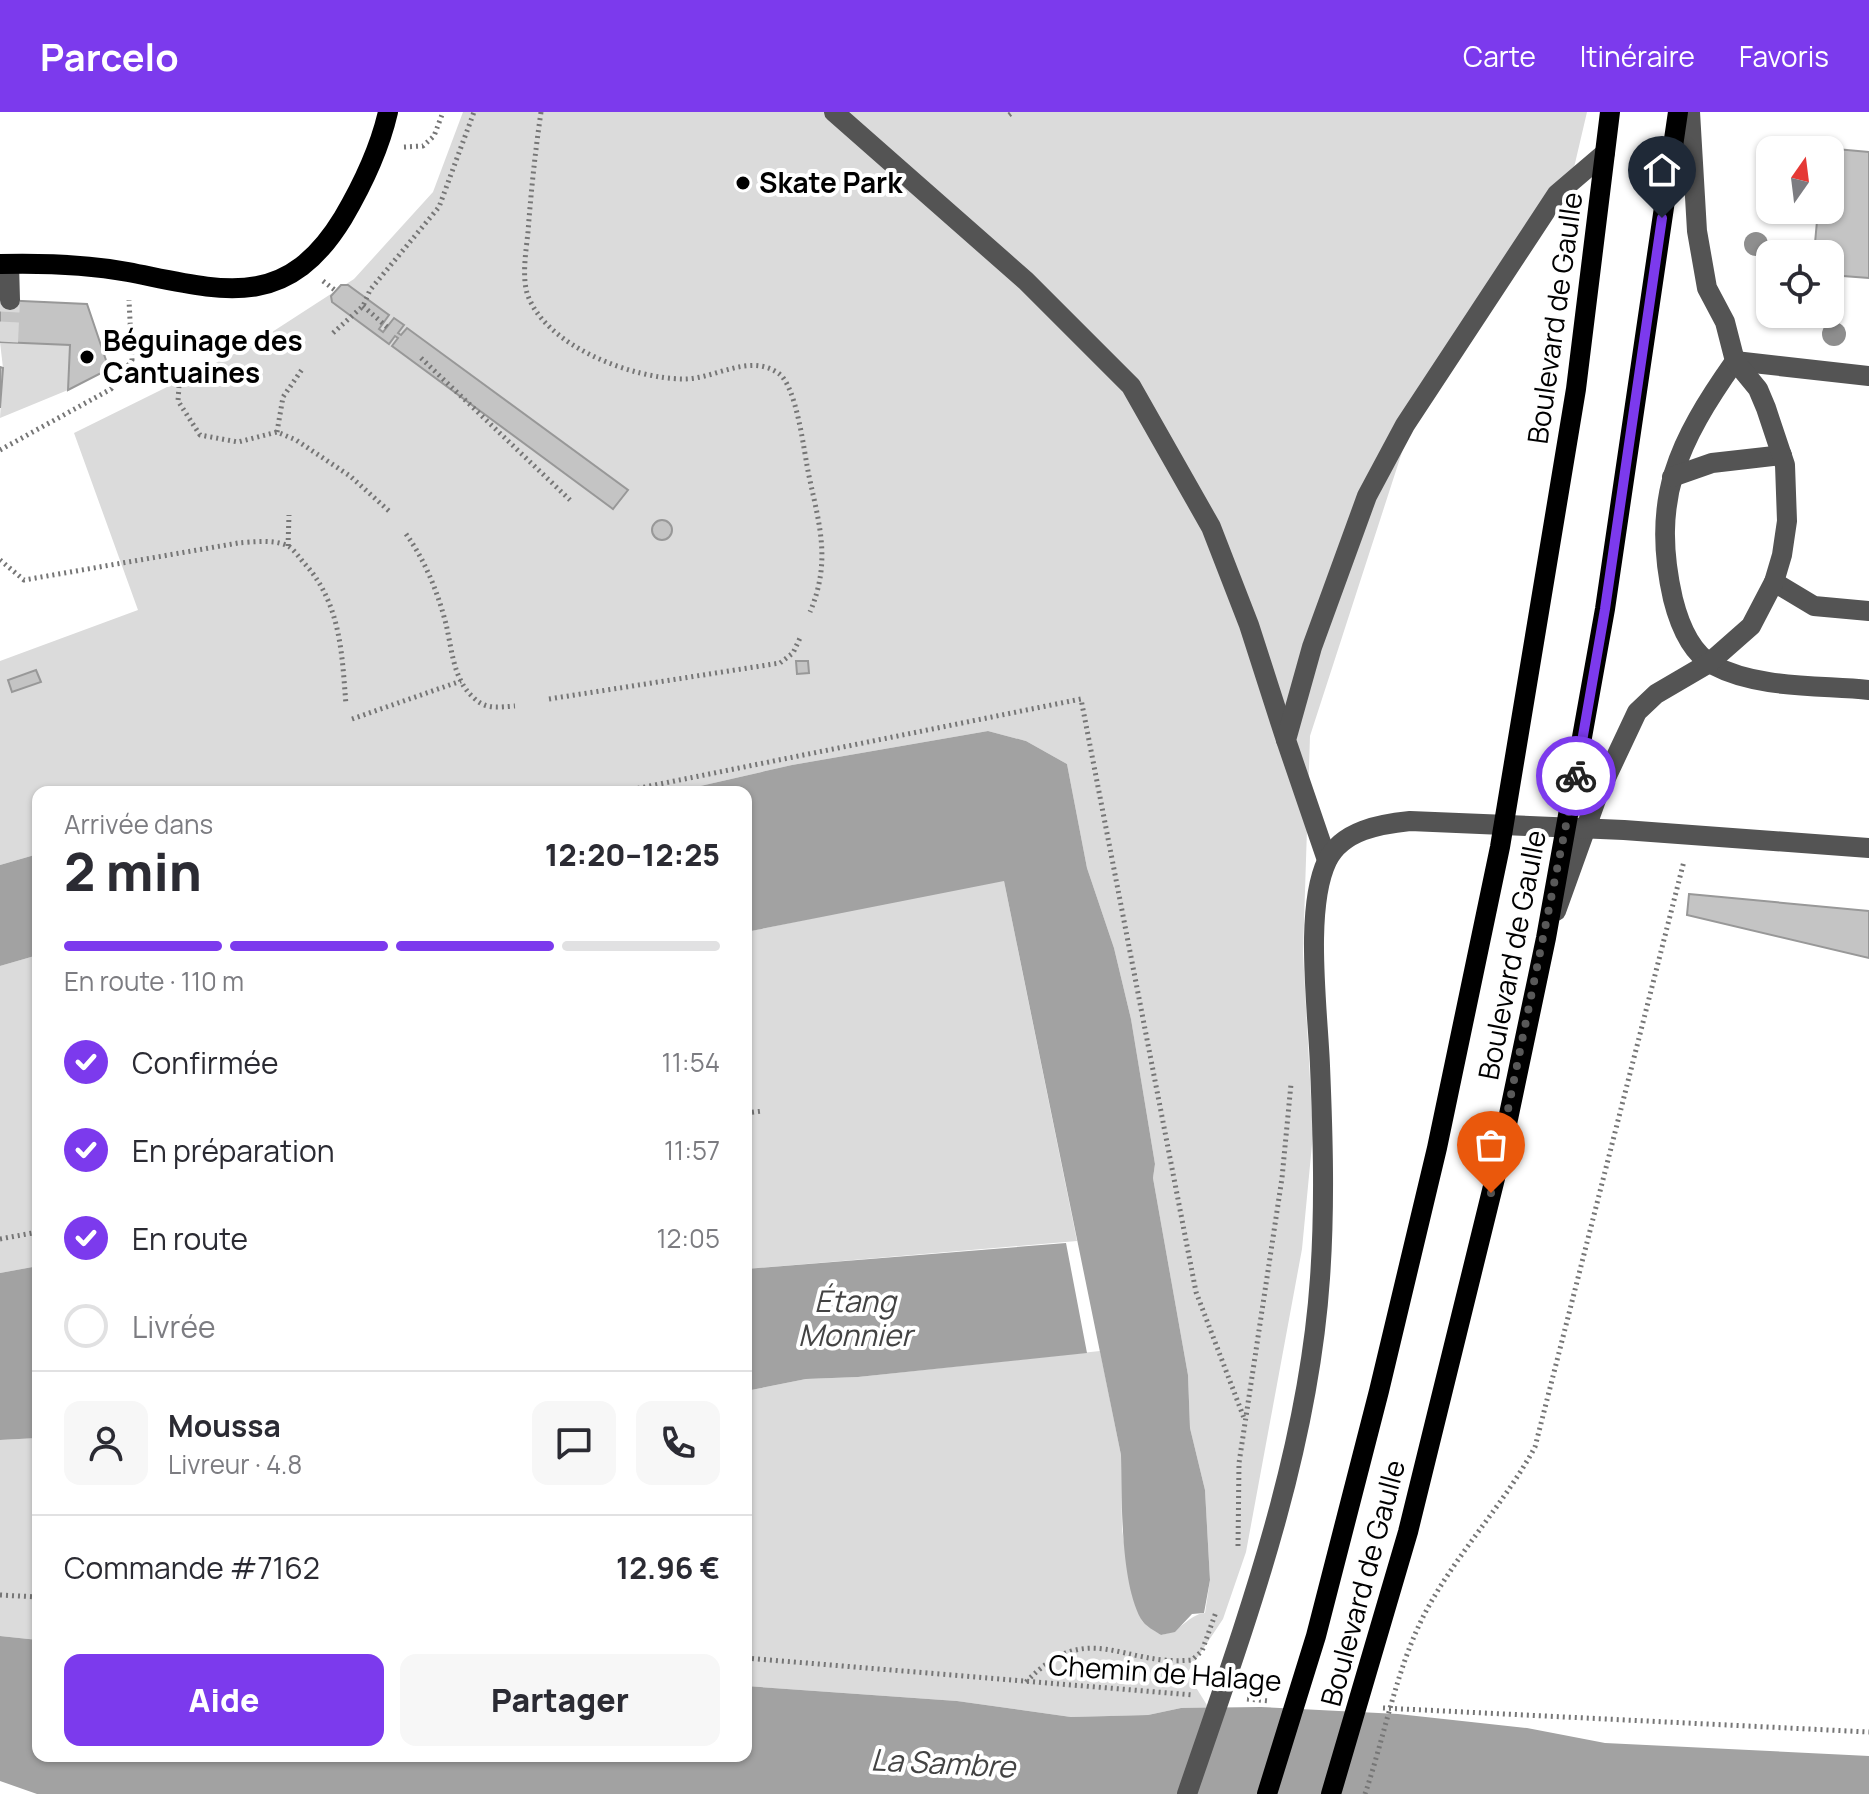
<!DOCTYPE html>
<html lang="fr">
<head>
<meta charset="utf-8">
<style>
	:root { --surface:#fff; --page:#f7f7f7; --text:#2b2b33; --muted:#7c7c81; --line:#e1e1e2; --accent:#7c3aed }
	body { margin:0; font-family:Manrope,sans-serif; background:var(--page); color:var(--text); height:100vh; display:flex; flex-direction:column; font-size:30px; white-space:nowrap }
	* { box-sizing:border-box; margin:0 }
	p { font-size:26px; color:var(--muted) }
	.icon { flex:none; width:44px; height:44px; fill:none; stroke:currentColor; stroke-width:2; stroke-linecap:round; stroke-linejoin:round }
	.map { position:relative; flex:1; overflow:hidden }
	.drawer { position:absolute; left:32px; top:674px; width:720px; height:976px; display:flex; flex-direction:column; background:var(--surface); border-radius:16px; box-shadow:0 2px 6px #0004 }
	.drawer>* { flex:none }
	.needle { width:52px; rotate:14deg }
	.controls { position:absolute; left:1756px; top:24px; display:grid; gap:16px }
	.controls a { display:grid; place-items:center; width:88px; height:88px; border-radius:16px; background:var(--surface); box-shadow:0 2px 6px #0004; font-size:40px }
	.pin { position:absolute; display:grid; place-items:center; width:68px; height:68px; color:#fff; margin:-82px -34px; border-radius:50% 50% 50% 0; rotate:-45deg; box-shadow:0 0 8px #0007 }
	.pin .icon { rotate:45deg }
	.courier { position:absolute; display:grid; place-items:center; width:80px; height:80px; margin:-40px; border:6px solid #7c3aed; border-radius:50%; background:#fff; color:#222; box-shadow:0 2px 10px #0007 }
	.overview em { font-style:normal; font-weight:800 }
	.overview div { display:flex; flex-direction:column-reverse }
	.overview { display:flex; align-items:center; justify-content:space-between; height:136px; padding:0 32px }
	h1 { font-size:52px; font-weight:800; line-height:60px }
	.bar { display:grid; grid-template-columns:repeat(4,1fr); gap:12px 8px; align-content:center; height:96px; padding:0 32px }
	.bar i { height:10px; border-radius:6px; background:var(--line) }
	.bar .current { background:var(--accent) }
	.bar p { grid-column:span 4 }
	.line { display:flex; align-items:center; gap:20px; padding:0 32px; border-top:2px solid var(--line) }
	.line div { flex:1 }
	.round { display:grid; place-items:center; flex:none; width:84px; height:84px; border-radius:16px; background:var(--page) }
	ol { padding:0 32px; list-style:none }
	li { display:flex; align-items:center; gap:24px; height:88px }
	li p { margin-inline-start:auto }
	li .icon { padding:8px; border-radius:50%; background:var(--accent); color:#fff; stroke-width:4 }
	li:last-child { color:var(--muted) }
	li i { width:44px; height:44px; border:4px solid var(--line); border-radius:50% }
	.primary-button { display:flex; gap:16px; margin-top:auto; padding:16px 32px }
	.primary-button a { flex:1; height:92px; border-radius:16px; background:var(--accent); color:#fff; font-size:32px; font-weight:800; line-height:92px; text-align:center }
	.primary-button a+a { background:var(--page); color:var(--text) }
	header { display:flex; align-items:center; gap:48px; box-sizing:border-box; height:112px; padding:0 40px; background:var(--accent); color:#fff }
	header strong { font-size:38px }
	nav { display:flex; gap:44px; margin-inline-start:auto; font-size:28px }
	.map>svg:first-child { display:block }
</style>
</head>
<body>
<header>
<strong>Parcelo</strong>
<nav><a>Carte</a><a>Itinéraire</a><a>Favoris</a></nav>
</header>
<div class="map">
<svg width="1869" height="1682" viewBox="0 0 1869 1682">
	<rect width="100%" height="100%" fill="#fff"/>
	<!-- green -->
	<g fill="#dbdbdb">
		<path d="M463,0H1587L1569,77L1427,263L1310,624L1303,841L1313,1022L1302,1137L1246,1440L1223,1507L1187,1561L1210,1598L1181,1596L1148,1603L1071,1605L957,1589L746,1574V1279L806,1267L858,1265L1100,1239L1121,1343L1122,1417L1128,1457L1142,1509L1161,1523C1183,1519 1187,1503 1205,1501L1210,1468L1205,1378L1190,1316L1188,1263L1153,1066L1155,1052L1131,907L1114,836L1087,756L1067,652L1026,629L988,619L792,653L674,680H38V742L0,753V549L138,498L74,321L252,233L354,167L433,80Z"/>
		<polygon points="0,230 70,233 68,278 0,306 3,256"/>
		<polygon points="995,768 1004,769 1077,1129 746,1157 746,820"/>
		<polygon points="38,843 38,1154 0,1161 0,854"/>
		<polygon points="38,1326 38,1528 0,1524 0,1328"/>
	</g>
	<!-- water -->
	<g fill="#a2a2a2">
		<path d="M988,619L1026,629L1067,652L1087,756L1114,836L1131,907L1155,1052L1153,1066L1188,1263L1190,1316L1205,1378L1210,1468L1204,1501L1192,1502L1175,1520L1161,1523C1155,1519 1145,1514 1141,1507C1120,1469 1122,1387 1121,1343L1004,769L746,820V680H674L792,653Z"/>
		<polygon points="38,742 38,843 0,854 0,753"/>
		<polygon points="1066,1131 1087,1241 858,1265 806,1267 746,1279 746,1157"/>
		<polygon points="38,1154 38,1326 0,1328 0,1161"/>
		<polygon points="0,1524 38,1528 38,1644 746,1644 746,1574 957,1589 1071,1605 1148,1603 1181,1596 1261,1595 1398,1602 1527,1616 1605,1631 1869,1644 1869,1682 37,1682 0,1669"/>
	</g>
	<!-- building -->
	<g fill="#c4c4c4" stroke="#989898" stroke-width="2">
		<polygon points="1825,36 1869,40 1869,166 1830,163 1830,142 1814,142 1818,98 1830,98 1830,38"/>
		<polygon points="341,173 348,173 389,203 379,217 383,220 394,206 404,213 398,221 401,223 407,216 628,378 613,397 392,234 398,226 395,224 389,232 332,190 331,184"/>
		<polygon points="0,188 87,192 109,257 68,278 70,233 0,230"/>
		<polygon points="0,255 3,256 0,296"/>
		<circle cx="662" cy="418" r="10"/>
		<polygon points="796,549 808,549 809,561 797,562"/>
		<polygon points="36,558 41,570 12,580 8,568"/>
		<polygon points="1689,782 1869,799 1869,846 1687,803"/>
	</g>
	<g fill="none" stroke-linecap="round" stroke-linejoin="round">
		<!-- minor-tunnel -->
		<polyline stroke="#d9d9d9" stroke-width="20" stroke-dasharray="20 10" stroke-linecap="butt" points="8,230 10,188"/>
		<!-- path -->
		<g stroke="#767676" stroke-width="5" stroke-dasharray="2 4" stroke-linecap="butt">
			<path d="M541,0C535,41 531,80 528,120C526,139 522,163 527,181C544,234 633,267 684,267C715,267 749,241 778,261C797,273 804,341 809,364C820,415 831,450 810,500"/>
			<polyline points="1009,3 1013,0"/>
			<polyline points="404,35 423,34 434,24 443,0"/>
			<polyline points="323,169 336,179"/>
			<polyline points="363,194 387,215"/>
			<polyline points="333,221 363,194 370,178 439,95 474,0"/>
			<polyline points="421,246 570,388"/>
			<polyline points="179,274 178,289 200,323 238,330 277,320 296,328 350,364 389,399"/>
			<polyline points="277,320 283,285 303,256"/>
			<polyline points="0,338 111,277 132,248 129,188"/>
			<path d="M406,422C425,448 438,481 446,512C452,537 453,568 474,586C486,598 499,595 515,594"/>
			<polyline points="288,434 289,403"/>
			<path d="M0,448L24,468L238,431C252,430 274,427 288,434C294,437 300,447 305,452C341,492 342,543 346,593"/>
			<polyline points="549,587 780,551 793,541 800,526"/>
			<polyline points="352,607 461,569"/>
			<polyline points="620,680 1081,587 1196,1180 1244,1306"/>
			<polyline points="746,1001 763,999"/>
			<polyline points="0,1127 38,1120"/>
			<polyline points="1238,1434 1239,1351 1282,1066 1291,972"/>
			<polyline points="0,1483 38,1485"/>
			<polyline points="746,1546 1193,1583"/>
			<path d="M1026,1570C1089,1505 1121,1555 1192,1548L1202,1539L1216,1500"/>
			<polyline points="1247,1587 1269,1589"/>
			<polyline points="1383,1596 1869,1620"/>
			<path d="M1365,1682C1385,1623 1396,1558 1424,1503C1455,1443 1503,1394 1535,1335L1684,749"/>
		</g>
		<!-- minor -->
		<g stroke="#545454" stroke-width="20">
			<polyline points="834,0 1026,169 1131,274 1211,415 1249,513 1286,628"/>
			<polyline points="9,152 10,188"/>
			<path d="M1735,249C1678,330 1650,387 1673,487C1679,511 1690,540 1713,553C1758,577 1820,573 1869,578"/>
			<polyline points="1735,249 1869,264"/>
			<polyline points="1672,365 1712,351 1782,343"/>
			<polyline points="1774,470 1814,494 1869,499"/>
			<polyline points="1327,748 1286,628 1312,535 1367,384 1405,313 1557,82 1605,41"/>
			<polyline points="1556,799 1597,685 1637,600 1656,582 1709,551 1751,514 1774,470 1782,443 1787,409 1785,353 1766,296 1758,277 1735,249 1725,210 1707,176 1697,119 1690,0"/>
			<path d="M1187,1682C1244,1515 1308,1344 1320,1166C1325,1095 1323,1025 1320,954C1318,900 1304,797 1327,749C1342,718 1381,712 1410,709L1624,718L1869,736"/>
		</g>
		<!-- major -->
		<g stroke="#000" stroke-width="20">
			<path d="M0,152C43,151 85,152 128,160C220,178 285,201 343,106C363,72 379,39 388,0"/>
			<polyline points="1267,1682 1316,1524 1379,1279 1437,1036 1500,735 1576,277 1610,0"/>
			<polyline points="1331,1682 1408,1420 1499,1050 1546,826 1605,497 1678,0"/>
		</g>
	</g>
	<!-- trees -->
	<g fill="#8e8e8e">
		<circle cx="1756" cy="132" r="12"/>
		<circle cx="1834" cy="222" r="12"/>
	</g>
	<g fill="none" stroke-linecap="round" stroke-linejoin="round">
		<!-- done -->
		<polyline stroke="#595959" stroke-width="8" stroke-dasharray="0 14.4" points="1491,1081 1576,664"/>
		<!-- route -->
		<polyline stroke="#7c3aed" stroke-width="10" points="1576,664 1605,497 1662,106"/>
	</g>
	<!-- markers -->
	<g fill="#000" stroke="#fff" stroke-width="3">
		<circle cx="743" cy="71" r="8"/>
		<circle cx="87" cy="245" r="8"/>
	</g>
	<g text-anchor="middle" stroke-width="8" stroke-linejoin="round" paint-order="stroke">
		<!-- poi labels -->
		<g font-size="28" font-weight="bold" fill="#000" stroke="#fff" text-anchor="start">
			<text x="759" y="81">Skate Park</text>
			<text x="103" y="239">Béguinage des<tspan x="103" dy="32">Cantuaines</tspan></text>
		</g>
		<!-- street labels -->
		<g font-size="28" fill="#000" stroke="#fff">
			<text transform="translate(1555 206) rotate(-82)" y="10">Boulevard de Gaulle</text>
			<text transform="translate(1512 843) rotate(-79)" y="10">Boulevard de Gaulle</text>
			<text transform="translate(1363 1471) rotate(-75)" y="10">Boulevard de Gaulle</text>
			<text transform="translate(1165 1561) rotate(4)" y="10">Chemin de Halage</text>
		</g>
		<!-- water labels -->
		<g font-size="30" font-style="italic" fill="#434343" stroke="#fff">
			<text x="855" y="1200">Étang<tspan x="855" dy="34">Monnier</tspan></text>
			<text transform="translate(943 1652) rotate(3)" y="10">La Sambre</text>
		</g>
	</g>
</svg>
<div class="controls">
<a><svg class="needle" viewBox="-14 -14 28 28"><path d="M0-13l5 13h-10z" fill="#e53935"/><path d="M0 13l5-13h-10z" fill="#7c7c81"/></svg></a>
<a><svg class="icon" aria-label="locate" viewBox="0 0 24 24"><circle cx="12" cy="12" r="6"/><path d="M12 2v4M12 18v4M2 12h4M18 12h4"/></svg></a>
</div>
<div class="pin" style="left:1491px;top:1081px;background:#ea580c"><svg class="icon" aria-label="bag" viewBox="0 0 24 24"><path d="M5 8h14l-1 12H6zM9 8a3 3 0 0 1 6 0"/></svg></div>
<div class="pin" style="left:1662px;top:106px;background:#1f2937"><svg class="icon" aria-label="home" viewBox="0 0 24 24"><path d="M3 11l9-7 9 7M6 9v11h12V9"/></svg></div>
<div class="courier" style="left:1576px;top:664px"><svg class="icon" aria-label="bike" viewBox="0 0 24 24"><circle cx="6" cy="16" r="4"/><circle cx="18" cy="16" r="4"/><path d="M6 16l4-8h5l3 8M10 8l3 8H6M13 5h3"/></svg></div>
<section class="drawer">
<div class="overview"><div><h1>2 min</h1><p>Arrivée dans</p></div><em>12:20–12:25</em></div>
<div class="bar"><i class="current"></i><i class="current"></i><i class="current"></i><i></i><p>En route · 110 m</p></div>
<ol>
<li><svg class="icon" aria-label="check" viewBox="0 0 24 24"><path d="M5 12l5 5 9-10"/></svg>Confirmée<p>11:54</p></li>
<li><svg class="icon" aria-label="check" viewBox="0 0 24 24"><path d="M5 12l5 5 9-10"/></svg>En préparation<p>11:57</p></li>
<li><svg class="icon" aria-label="check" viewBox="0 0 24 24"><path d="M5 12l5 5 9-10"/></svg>En route<p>12:05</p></li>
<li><i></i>Livrée</li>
</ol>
<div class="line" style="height:144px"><a class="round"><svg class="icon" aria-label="person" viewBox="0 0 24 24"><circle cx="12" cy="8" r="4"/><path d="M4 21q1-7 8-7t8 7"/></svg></a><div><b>Moussa</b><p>Livreur · 4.8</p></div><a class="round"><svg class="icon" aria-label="chat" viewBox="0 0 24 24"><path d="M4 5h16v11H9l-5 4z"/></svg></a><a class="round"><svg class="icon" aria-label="phone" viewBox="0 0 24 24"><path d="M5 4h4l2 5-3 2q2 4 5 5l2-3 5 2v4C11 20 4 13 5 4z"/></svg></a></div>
<div class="line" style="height:104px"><div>Commande #7162</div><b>12.96 €</b></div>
<div class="primary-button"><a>Aide</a><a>Partager</a></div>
</section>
</div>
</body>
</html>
